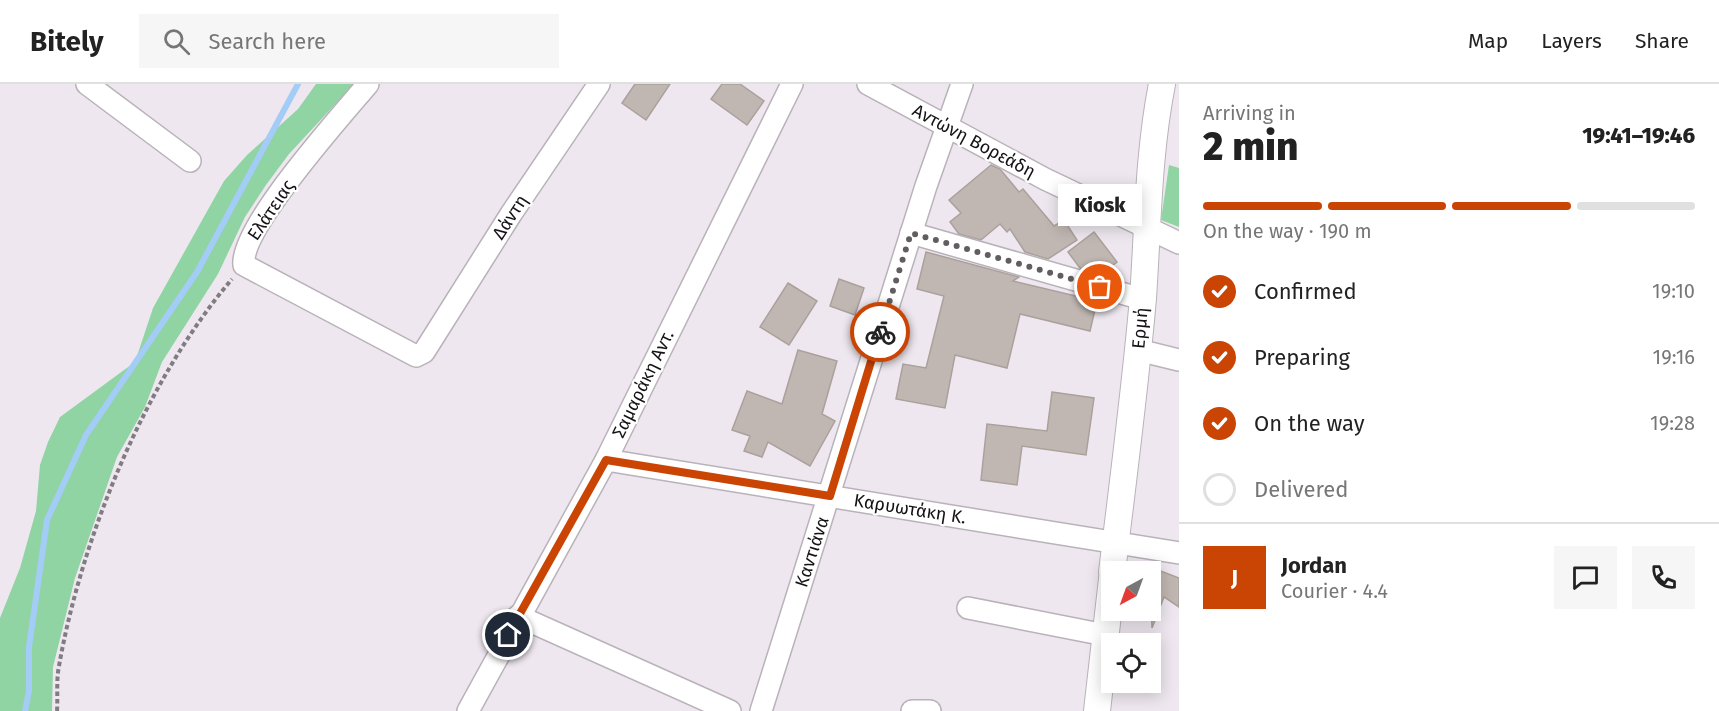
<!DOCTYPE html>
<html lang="en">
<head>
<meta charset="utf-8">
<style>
	:root { --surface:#fff; --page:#f6f6f6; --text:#222; --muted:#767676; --line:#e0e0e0; --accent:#ca4404 }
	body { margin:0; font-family:"Fira Sans",sans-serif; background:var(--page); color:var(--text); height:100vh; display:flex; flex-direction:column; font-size:22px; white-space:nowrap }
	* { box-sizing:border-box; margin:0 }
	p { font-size:20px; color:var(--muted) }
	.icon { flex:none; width:33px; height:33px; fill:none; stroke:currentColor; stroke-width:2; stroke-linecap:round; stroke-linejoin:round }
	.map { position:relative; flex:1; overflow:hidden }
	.side { display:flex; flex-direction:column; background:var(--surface); width:540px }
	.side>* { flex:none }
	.needle { width:39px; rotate:221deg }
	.buttons { position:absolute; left:1101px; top:477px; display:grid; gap:12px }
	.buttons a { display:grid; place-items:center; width:60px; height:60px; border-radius:0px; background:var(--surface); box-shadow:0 3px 15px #0003; font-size:30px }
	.pin { position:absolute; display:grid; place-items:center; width:51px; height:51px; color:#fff; margin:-26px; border:3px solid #fff; border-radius:50%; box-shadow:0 2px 6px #0007 }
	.courier { position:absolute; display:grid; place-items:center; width:60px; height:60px; margin:-30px; border:4px solid #ca4404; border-radius:50%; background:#fff; color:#222; box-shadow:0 2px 8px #0007 }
	.bubble { position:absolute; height:42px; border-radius:0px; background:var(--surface); box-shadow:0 3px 15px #0003; font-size:20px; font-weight:800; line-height:42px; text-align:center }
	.headline em { font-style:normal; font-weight:800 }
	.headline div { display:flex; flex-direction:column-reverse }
	.headline { display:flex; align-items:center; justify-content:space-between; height:102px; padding:0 24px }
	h1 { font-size:39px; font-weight:800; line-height:45px }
	.bar { display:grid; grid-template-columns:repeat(4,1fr); gap:9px 6px; align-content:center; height:72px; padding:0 24px }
	.bar i { height:8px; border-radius:4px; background:var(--line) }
	.bar .active { background:var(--accent) }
	.bar p { grid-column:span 4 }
	.line { display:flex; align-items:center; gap:15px; padding:0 24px; border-top:2px solid var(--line) }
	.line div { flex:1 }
	.round { display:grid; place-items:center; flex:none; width:63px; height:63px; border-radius:0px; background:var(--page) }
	ol { padding:0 24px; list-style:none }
	li { display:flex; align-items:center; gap:18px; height:66px }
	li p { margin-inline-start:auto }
	li .icon { padding:6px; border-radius:50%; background:var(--accent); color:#fff; stroke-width:4 }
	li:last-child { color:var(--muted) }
	li i { width:33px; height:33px; border:3px solid var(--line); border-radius:50% }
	header { display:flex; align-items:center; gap:36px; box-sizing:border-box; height:84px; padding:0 30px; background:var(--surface); border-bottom:2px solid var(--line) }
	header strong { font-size:28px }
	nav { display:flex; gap:33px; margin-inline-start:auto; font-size:21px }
	.search { width:420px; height:54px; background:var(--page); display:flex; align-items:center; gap:15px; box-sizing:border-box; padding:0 21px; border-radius:0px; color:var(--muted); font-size:22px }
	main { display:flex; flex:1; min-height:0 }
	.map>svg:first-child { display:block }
</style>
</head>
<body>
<header>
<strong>Bitely</strong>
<div class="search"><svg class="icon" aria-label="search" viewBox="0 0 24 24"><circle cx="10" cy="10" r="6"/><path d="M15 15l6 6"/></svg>Search here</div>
<nav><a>Map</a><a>Layers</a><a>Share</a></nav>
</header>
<main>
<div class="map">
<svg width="1179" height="627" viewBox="0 0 1179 627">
	<rect width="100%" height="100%" fill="#eee7ef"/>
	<!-- green -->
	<g fill="#90d4a3">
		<polygon points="316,0 354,0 289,70 266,101 245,133 218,190 162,278 145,323 117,373 75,494 53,583 52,627 0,627 0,534 20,484 36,427 40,381 48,358 60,333 135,278 153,224 224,97 247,71 298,25"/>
		<polygon points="1169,81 1179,84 1179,143 1161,136"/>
	</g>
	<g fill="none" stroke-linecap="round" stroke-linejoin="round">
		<!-- stream -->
		<polyline stroke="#a3ccf6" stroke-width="6" points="25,627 29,607 29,563 47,436 86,351 197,188 298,0"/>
	</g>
	<!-- building -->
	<g fill="#c0b7b2" stroke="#aaa19c" stroke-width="1.5">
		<polygon points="635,0 670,0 646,36 622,19"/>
		<polygon points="722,0 740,0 764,17 747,41 711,15"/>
		<polygon points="991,81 1000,85 1019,108 1023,105 1054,142 1064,136 1077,156 1048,175 1025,168 1010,145 1007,148 1000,140 981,156 959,150 950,138 961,129 949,116"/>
		<polygon points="1094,148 1117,178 1101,190 1080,184 1068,168"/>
		<polygon points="926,168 1019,193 1013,197 1097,217 1090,247 1020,230 1007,284 955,271 945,324 896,315 903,280 926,284 944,212 917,205"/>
		<polygon points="839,195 864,204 855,231 830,222"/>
		<polygon points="788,199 817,217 789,261 760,243"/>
		<polygon points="798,266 837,277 822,330 835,337 810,382 768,358 762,373 744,367 750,352 732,346 747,307 782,320"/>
		<polygon points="1052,308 1094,314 1086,371 1022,362 1017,401 981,396 987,340 1047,347"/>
		<polygon points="1150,483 1179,494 1179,523 1164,513 1152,544"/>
	</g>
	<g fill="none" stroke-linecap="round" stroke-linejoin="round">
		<!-- minor casing -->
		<g stroke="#b9b2b9" stroke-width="24">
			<g id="minor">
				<polyline points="87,0 190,77"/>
				<path d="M368,0C342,31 239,145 244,181L416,272L424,268L511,130L599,0"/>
				<polyline points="868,0 1045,95 1179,159"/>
				<polyline points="911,149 1142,215"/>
				<polyline points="1138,266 1179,276"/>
				<polyline points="606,376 1179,469"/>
				<polyline points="968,524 1105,551"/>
				<polyline points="518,532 730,627"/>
				<polyline points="468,627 606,376 792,0"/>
				<polyline points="761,627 926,102 962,0"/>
				<polyline points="912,627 930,627"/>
			</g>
		</g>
		<!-- tertiary casing -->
		<g stroke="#b9b2b9" stroke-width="28">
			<g id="tertiary">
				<path d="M1112,488C1123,396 1135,306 1143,214C1148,142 1148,71 1162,0"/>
				<polyline points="1097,627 1112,495"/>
			</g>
		</g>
		<!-- path -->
		<path stroke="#817c82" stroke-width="4" stroke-dasharray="4.5 3" stroke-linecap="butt" d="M57,627C58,612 56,597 59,582C82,452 146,296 232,195"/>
		<!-- minor -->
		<use href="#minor" stroke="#fff" stroke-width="21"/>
		<!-- tertiary -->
		<use href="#tertiary" stroke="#fff" stroke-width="26"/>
	</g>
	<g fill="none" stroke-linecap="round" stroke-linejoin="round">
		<!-- done -->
		<polyline stroke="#615d61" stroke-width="6" stroke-dasharray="0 10.8" points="880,248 911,149 1100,203"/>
		<!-- route -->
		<polyline stroke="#ca4404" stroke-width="8" points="508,551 606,376 830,412 880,248"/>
	</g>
	<g text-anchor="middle" stroke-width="4.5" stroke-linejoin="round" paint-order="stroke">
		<!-- street labels -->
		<g font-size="18" fill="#151215" stroke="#fff">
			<text transform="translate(974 57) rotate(28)" y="6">Αντώνη Βορεάδη</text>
			<text transform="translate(271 126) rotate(-56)" y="6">Ελάτειας</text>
			<text transform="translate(510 133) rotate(-57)" y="6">Δάντη</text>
			<text transform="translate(1140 244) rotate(-85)" y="6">Ερμή</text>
			<text transform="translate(643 300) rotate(-64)" y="6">Σαμαράκη Αντ.</text>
			<text transform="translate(910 425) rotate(9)" y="6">Καρυωτάκη Κ.</text>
			<text transform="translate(812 468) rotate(-72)" y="6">Καντιάνα</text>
		</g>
	</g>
</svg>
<div class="buttons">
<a><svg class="needle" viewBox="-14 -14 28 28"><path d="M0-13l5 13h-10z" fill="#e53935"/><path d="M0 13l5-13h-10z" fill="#767676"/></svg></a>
<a><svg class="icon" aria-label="locate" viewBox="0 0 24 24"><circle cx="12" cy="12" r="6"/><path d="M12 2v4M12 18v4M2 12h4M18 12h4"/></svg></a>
</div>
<div class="pin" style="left:1100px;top:203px;background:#ea580c"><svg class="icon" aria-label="bag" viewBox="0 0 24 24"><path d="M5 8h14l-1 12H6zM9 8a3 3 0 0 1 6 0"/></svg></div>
<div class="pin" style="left:508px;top:551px;background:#1f2937"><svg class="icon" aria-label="home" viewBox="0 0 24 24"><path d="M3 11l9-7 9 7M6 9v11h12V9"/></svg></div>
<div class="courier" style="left:880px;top:248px"><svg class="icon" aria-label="bike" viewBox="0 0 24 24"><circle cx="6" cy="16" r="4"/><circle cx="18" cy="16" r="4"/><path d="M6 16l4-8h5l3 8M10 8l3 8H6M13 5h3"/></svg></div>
<div class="bubble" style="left:1058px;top:100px;width:84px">Kiosk</div>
</div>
<section class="side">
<div class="headline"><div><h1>2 min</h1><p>Arriving in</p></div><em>19:41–19:46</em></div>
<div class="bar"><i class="active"></i><i class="active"></i><i class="active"></i><i></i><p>On the way · 190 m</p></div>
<ol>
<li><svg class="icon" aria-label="check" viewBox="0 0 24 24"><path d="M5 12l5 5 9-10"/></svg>Confirmed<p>19:10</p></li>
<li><svg class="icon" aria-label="check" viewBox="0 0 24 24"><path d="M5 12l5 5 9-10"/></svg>Preparing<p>19:16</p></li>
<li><svg class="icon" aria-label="check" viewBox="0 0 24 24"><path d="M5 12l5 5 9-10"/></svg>On the way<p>19:28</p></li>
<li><i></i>Delivered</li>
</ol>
<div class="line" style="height:108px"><b class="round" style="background:var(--accent);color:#fff">J</b><div><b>Jordan</b><p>Courier · 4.4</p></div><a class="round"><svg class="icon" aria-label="chat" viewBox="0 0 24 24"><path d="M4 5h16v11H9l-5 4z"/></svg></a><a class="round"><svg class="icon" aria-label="phone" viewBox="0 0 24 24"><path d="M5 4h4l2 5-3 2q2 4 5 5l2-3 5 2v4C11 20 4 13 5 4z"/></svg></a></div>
</section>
</main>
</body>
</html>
